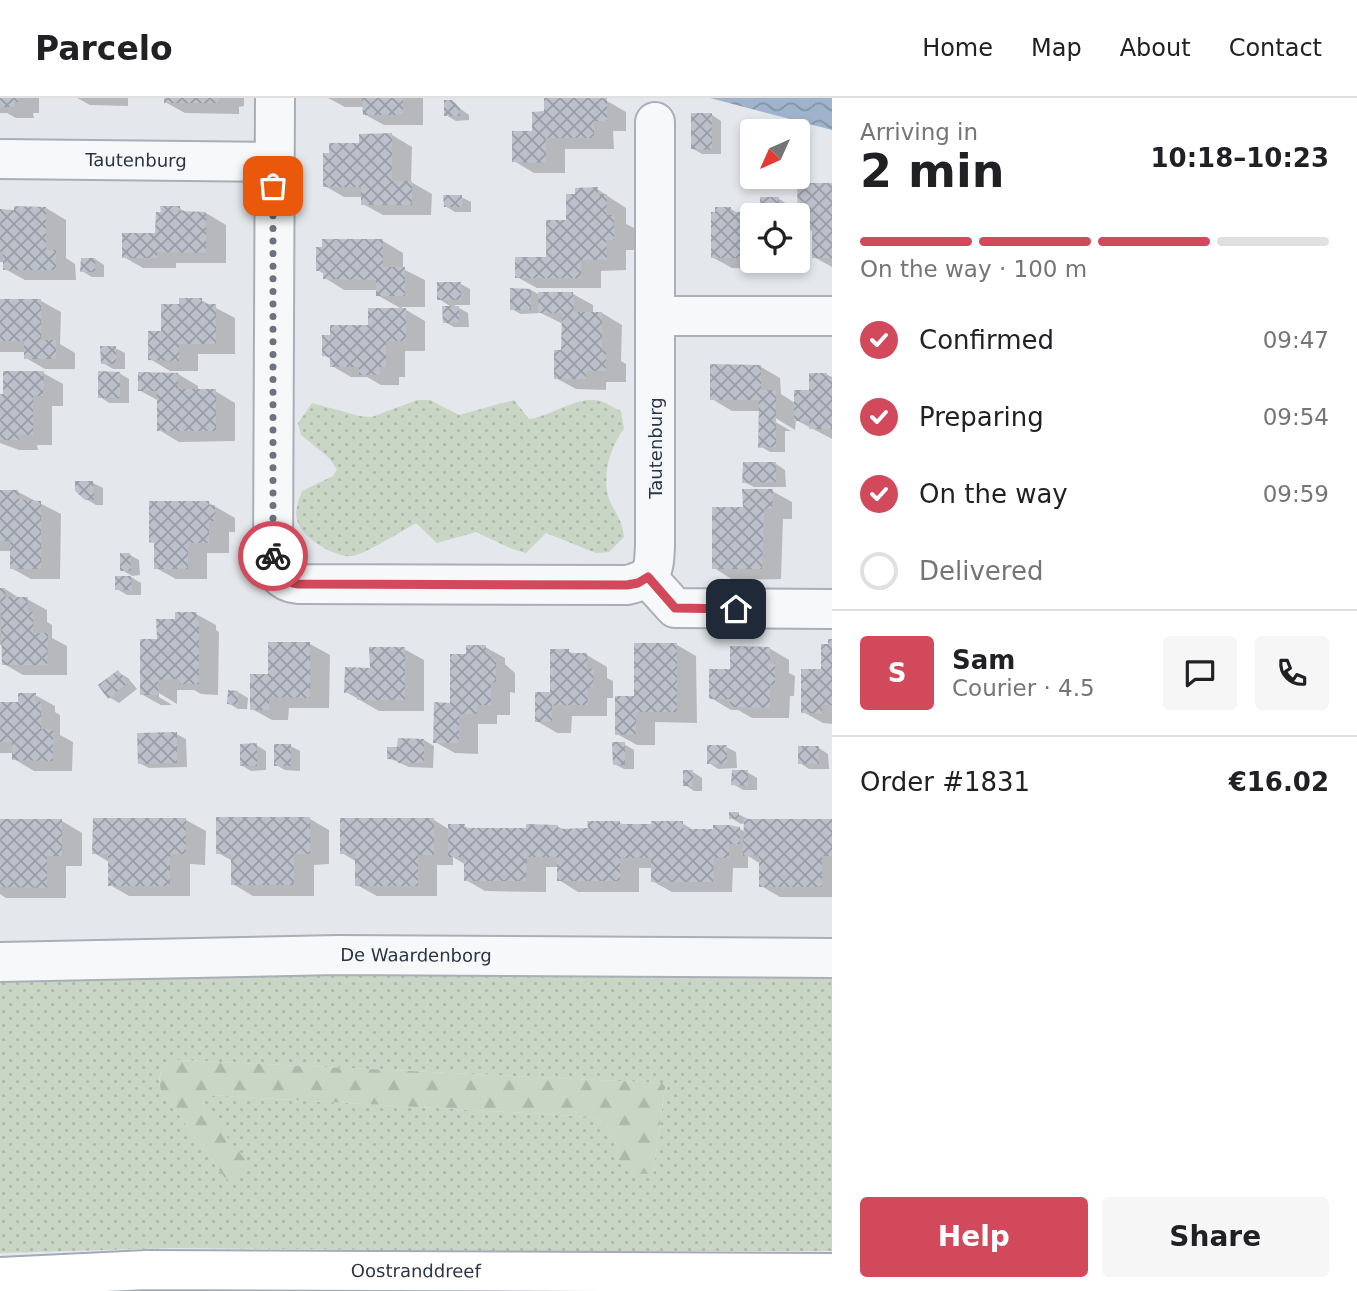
<!DOCTYPE html>
<html lang="en">
<head>
<meta charset="utf-8">
<style>
	:root { --surface:#fff; --page:#f6f6f6; --text:#202124; --muted:#757577; --line:#e0e0e0; --accent:#d1495b }
	body { margin:0; font-family:"DejaVu Sans",sans-serif; background:var(--page); color:var(--text); height:100vh; display:flex; flex-direction:column; font-size:26px; white-space:nowrap }
	* { box-sizing:border-box; margin:0 }
	p { font-size:23px; color:var(--muted) }
	.icon { flex:none; width:38px; height:38px; fill:none; stroke:currentColor; stroke-width:2; stroke-linecap:round; stroke-linejoin:round }
	.map { position:relative; flex:1; overflow:hidden }
	.sheet { display:flex; flex-direction:column; background:var(--surface); width:525px }
	.sheet>* { flex:none }
	.needle { width:46px; rotate:225deg }
	.tools { position:absolute; left:740px; top:21px; display:grid; gap:14px }
	.tools a { display:grid; place-items:center; width:70px; height:70px; border-radius:7px; background:var(--surface); box-shadow:0 4px 10px #0003; font-size:35px }
	.pin { position:absolute; display:grid; place-items:center; width:60px; height:60px; color:#fff; margin:-30px; border-radius:14px; box-shadow:0 4px 10px #0006 }
	.courier { position:absolute; display:grid; place-items:center; width:70px; height:70px; margin:-35px; border:5px solid #d1495b; border-radius:50%; background:#fff; color:#222; box-shadow:0 2px 9px #0007 }
	.headline em { font-style:normal; font-weight:800 }
	.headline div { display:flex; flex-direction:column-reverse }
	.headline { display:flex; align-items:center; justify-content:space-between; height:119px; padding:0 28px }
	h1 { font-size:46px; font-weight:800; line-height:52px }
	.bar { display:grid; grid-template-columns:repeat(4,1fr); gap:10px 7px; align-content:center; height:84px; padding:0 28px }
	.bar i { height:9px; border-radius:5px; background:var(--line) }
	.bar .selected { background:var(--accent) }
	.bar p { grid-column:span 4 }
	.line { display:flex; align-items:center; gap:18px; padding:0 28px; border-top:2px solid var(--line) }
	.line div { flex:1 }
	.round { display:grid; place-items:center; flex:none; width:74px; height:74px; border-radius:7px; background:var(--page) }
	ol { padding:0 28px; list-style:none }
	li { display:flex; align-items:center; gap:21px; height:77px }
	li p { margin-inline-start:auto }
	li .icon { padding:7px; border-radius:50%; background:var(--accent); color:#fff; stroke-width:4 }
	li:last-child { color:var(--muted) }
	li i { width:38px; height:38px; border:4px solid var(--line); border-radius:50% }
	.cta { display:flex; gap:14px; margin-top:auto; padding:14px 28px }
	.cta a { flex:1; height:80px; border-radius:7px; background:var(--accent); color:#fff; font-size:28px; font-weight:800; line-height:80px; text-align:center }
	.cta a+a { background:var(--page); color:var(--text) }
	header { display:flex; align-items:center; gap:42px; box-sizing:border-box; height:98px; padding:0 35px; background:var(--surface); border-bottom:2px solid var(--line) }
	header strong { font-size:33px }
	nav { display:flex; gap:38px; margin-inline-start:auto; font-size:24px }
	main { display:flex; flex:1; min-height:0 }
	.map>svg:first-child { display:block }
</style>
</head>
<body>
<header>
<strong>Parcelo</strong>
<nav><a>Home</a><a>Map</a><a>About</a><a>Contact</a></nav>
</header>
<main>
<div class="map">
<svg width="832" height="1193" viewBox="0 0 832 1193">
	<defs>
		<pattern id="green-dots" width="8" height="8" patternUnits="userSpaceOnUse" patternTransform="scale(1.75)"><rect width="8" height="8" fill="#c9d6c5"/><path d="M2 2h.1M6 6h.1" fill="none" stroke="#adb8ab" stroke-width="1.8" stroke-linecap="round"/></pattern>
		<pattern id="forest-firs" width="22" height="20" patternUnits="userSpaceOnUse" patternTransform="scale(1.75)"><rect width="22" height="20" fill="#c9d6c5"/><path d="M5 1l3.5 6h-7zM16 11l3.5 6h-7z" fill="#adb8ab"/></pattern>
		<pattern id="water-waves" width="16" height="10" patternUnits="userSpaceOnUse" patternTransform="scale(1.75)"><rect width="16" height="10" fill="#9fb4cc"/><path d="M0 5q4-4 8 0t8 0" fill="none" stroke="#8293a7"/></pattern>
		<pattern id="building-cross-hatch" width="8" height="8" patternUnits="userSpaceOnUse" patternTransform="scale(1.75)"><rect width="8" height="8" fill="#bbc0ca"/><path d="M0 0l8 8M0 8l8-8" fill="none" stroke="#989da6"/></pattern>
	</defs>
	<rect width="100%" height="100%" fill="#e4e7ec"/>
	<!-- green -->
	<g fill="url(#green-dots)" fill-rule="evenodd">
		<path d="M417,302H430L459,317L514,302L529,321C552,318 577,297 600,303C607,305 614,310 621,313L624,331C611,348 604,371 607,393C610,411 622,417 624,439L609,454L596,455L546,435L526,455L512,451L476,434L437,445L416,425C404,432 363,457 352,458C336,460 304,441 298,425C294,414 298,403 302,393L333,378L337,371L328,359L301,337L298,325L312,305L359,318L372,319Z"/>
		<path d="M249,872L832,878V1153H516L174,1150L0,1155V879ZM179,962L661,985L665,990L653,1076L619,1061C615,1041 614,1029 594,1019L207,997L202,1004L231,1083L225,1080L161,993C156,972 162,972 179,962Z"/>
	</g>
	<!-- forest -->
	<path fill="url(#forest-firs)" d="M179,962L662,985L665,989L653,1076C596,1077 635,1039 594,1019L207,997L202,1004L204,1010L247,1064L248,1070L243,1078L231,1083L225,1080L161,993C157,977 161,966 179,962Z"/>
	<!-- water -->
	<polygon fill="url(#water-waves)" points="710,0 832,0 832,32"/>
	<!-- shadow -->
	<g fill="#0003">
		<polygon points="0,0 39,0 39,15 33,15 34,20 16,20 7,15 0,15"/>
		<polygon points="77,0 128,0 128,8 90,7"/>
		<polygon points="165,0 244,0 244,8 239,9 239,16 185,15 165,4"/>
		<polygon points="328,0 423,0 423,27 384,27 364,16 364,9 345,9"/>
		<polygon points="546,0 602,0 626,14 626,33 613,33 614,51 565,51 565,75 534,75 514,63 546,15"/>
		<polygon points="451,4 469,17 469,22 456,23 446,17"/>
		<polygon points="712,17 721,23 721,56 702,56 692,50"/>
		<polygon points="392,37 412,49 411,84 432,96 431,117 383,117 363,106 363,99 344,99 325,88 361,47"/>
		<polygon points="832,87 832,169 814,159 814,134 799,125 798,142 798,117 752,117 752,163 781,163 781,171 732,170 712,159 731,111 739,116 762,116 779,101 799,113"/>
		<polygon points="597,91 626,110 626,126 634,130 634,152 626,152 626,172 601,173 601,190 537,190 517,179 547,161 568,124"/>
		<polygon points="461,99 471,104 471,114 455,114 445,108"/>
		<polygon points="46,110 66,122 66,160 75,166 76,182 25,182 5,171 5,164 0,164 0,112 15,114"/>
		<polygon points="179,110 188,115 206,115 226,127 226,165 176,165 176,170 143,170 124,159 157,137"/>
		<polygon points="383,143 403,155 403,171 425,182 425,209 401,209 425,223 425,253 405,253 405,279 399,279 399,287 381,287 367,279 351,279 332,268 332,262 324,257 402,211 377,197 377,192 344,192 325,180 324,176 318,172"/>
		<polygon points="95,161 104,167 104,179 92,179 82,173"/>
		<polygon points="461,186 470,191 470,207 454,207 468,215 469,229 454,229 445,224 453,210 439,201"/>
		<polygon points="531,192 540,197 573,196 593,207 593,215 602,215 622,227 621,263 626,266 626,284 606,284 606,292 576,291 556,280 563,253 563,226 541,215 521,216 511,211"/>
		<polygon points="0,202 41,203 61,214 60,246 75,255 75,271 45,271 26,260 26,254 0,254"/>
		<polygon points="201,202 235,220 235,256 198,256 198,273 170,273 150,261 163,235 181,208"/>
		<polygon points="115,250 125,255 125,271 113,271 103,265"/>
		<polygon points="761,269 780,280 781,296 795,305 811,294 826,276 832,279 832,341 796,322 795,332 774,319 772,322 791,333 785,333 785,354 770,354 760,348 761,313 732,313 712,301"/>
		<polygon points="43,275 63,286 63,308 52,308 52,347 37,347 38,352 19,352 0,345 0,297 5,297"/>
		<polygon points="119,275 129,281 129,305 109,305 100,299"/>
		<polygon points="178,276 198,288 198,293 215,293 235,305 235,343 179,344 159,332 159,303 139,292"/>
		<polygon points="776,366 785,372 786,389 754,389 744,384"/>
		<polygon points="93,385 103,390 103,407 96,407 86,401"/>
		<polygon points="772,393 792,404 792,421 783,421 781,481 733,482 714,470 744,411"/>
		<polygon points="18,394 61,416 60,481 31,481 11,470 11,453 0,453 0,404"/>
		<polygon points="209,405 235,420 235,434 229,434 229,455 207,455 207,481 176,481 156,470 156,446 151,443"/>
		<polygon points="130,457 139,462 140,477 132,478 122,472"/>
		<polygon points="131,479 141,485 141,497 127,497 117,491"/>
		<polygon points="0,491 5,491 21,501 27,501 47,512 47,524 52,527 52,540 67,548 67,577 23,577 4,566 4,547 0,547"/>
		<polygon points="196,516 216,527 216,532 219,534 218,597 201,596 194,592 177,592 177,606 159,595 159,599 172,607 161,607 141,596 159,543 177,522"/>
		<polygon points="832,543 832,626 823,625 803,614 823,573"/>
		<polygon points="310,546 330,557 329,610 289,610 288,622 272,622 252,611 269,578"/>
		<polygon points="677,547 696,558 697,625 655,624 655,647 637,647 617,636 636,600"/>
		<polygon points="485,549 505,560 505,566 515,575 515,595 510,594 510,617 497,617 497,626 478,626 478,656 455,655 435,644 452,606 468,558"/>
		<polygon points="769,550 789,562 789,575 795,578 794,598 790,598 789,620 752,620 738,612 731,612 711,600 732,573"/>
		<polygon points="404,551 424,562 424,613 379,613 346,594 371,571"/>
		<polygon points="568,553 576,557 587,557 607,569 607,580 613,583 613,600 607,600 607,618 572,618 571,635 557,635 537,623 552,596"/>
		<polygon points="118,574 128,580 137,591 119,605 109,599"/>
		<polygon points="238,594 248,600 247,611 238,611 228,605"/>
		<polygon points="35,597 55,608 55,614 60,617 60,637 73,644 72,673 34,673 14,661 14,655 0,655 0,606 19,606"/>
		<polygon points="176,636 186,641 187,669 149,670 139,665"/>
		<polygon points="424,642 434,648 433,670 409,669 389,660 399,651"/>
		<polygon points="624,646 634,652 634,671 624,671 614,666"/>
		<polygon points="256,647 266,653 266,672 251,673 241,667"/>
		<polygon points="290,648 300,653 300,673 285,672 276,667"/>
		<polygon points="726,649 736,654 737,670 718,671 709,665"/>
		<polygon points="819,650 828,656 829,671 809,671 800,665"/>
		<polygon points="693,674 702,680 702,693 694,693 685,687"/>
		<polygon points="747,674 757,680 757,692 743,692 733,686"/>
		<polygon points="738,716 748,721 832,723 832,799 780,799 761,788 761,766 748,758 748,770 733,770 732,794 672,794 652,783 652,770 639,770 639,794 578,794 559,782 559,769 546,769 546,794 485,793 466,782 466,767 453,759 453,767 437,767 437,798 377,798 357,787 357,764 342,755 434,722 450,732 464,728 471,732 528,732 557,728 564,732 590,732 620,725 626,728 682,725 695,733 740,731 745,734 745,725 741,726 731,720"/>
		<polygon points="310,721 329,732 329,766 314,767 314,798 253,798 233,786 233,763 218,755"/>
		<polygon points="186,722 206,733 205,767 190,766 190,798 129,798 110,787 109,764 94,755"/>
		<polygon points="0,723 62,723 82,735 82,768 66,768 66,800 6,800 0,796"/>
	</g>
	<!-- building -->
	<g fill="url(#building-cross-hatch)">
		<polygon points="0,0 19,0 19,4 14,4 14,9 0,9"/>
		<rect x="164" y="0" width="55" height="5"/>
		<polygon points="362,0 403,0 403,17 363,17"/>
		<polygon points="544,0 607,0 607,23 594,23 594,40 546,40 546,65 512,64 512,33 532,33 532,14 544,13"/>
		<polygon points="444,2 452,2 460,10 460,18 444,18"/>
		<polygon points="691,15 712,15 712,52 691,51"/>
		<polygon points="392,35 392,83 412,83 412,107 361,107 361,89 323,89 323,55 329,55 329,45 359,45 359,36"/>
		<polygon points="797,85 832,85 832,160 812,160 812,126 798,126"/>
		<polygon points="598,89 598,96 607,96 606,117 614,117 614,142 606,142 607,162 581,162 581,180 515,180 515,159 546,159 546,122 566,122 566,96 575,96 575,90"/>
		<polygon points="443,97 462,97 462,109 444,109"/>
		<polygon points="760,99 779,99 779,117 752,117 752,160 711,160 711,114 715,114 715,109 731,109 731,114 760,114"/>
		<polygon points="14,108 46,109 46,152 56,152 56,172 3,172 3,154 0,154 0,111 14,112"/>
		<polygon points="160,108 180,108 180,113 206,114 206,155 157,154 157,160 122,160 122,135 155,135 156,114 161,114"/>
		<polygon points="322,141 383,141 383,169 405,169 405,198 376,198 376,182 323,181 323,173 316,173 316,149 322,149"/>
		<polygon points="81,160 95,160 95,174 80,174"/>
		<rect x="437" y="184" width="24" height="18"/>
		<polygon points="510,190 531,191 531,212 510,212"/>
		<polygon points="538,194 573,194 574,214 602,214 602,252 606,253 606,273 586,273 586,281 554,281 554,252 561,252 562,215 538,215"/>
		<polygon points="179,200 202,200 202,206 216,206 216,246 179,246 179,263 148,262 148,233 161,233 161,206 179,206"/>
		<polygon points="0,201 41,201 41,242 56,242 56,261 24,261 24,243 0,243"/>
		<polygon points="442,208 459,208 459,225 443,225"/>
		<polygon points="368,210 406,210 406,243 386,243 386,269 380,269 380,277 359,277 359,269 330,269 330,259 322,258 322,237 330,237 330,227 368,227"/>
		<polygon points="100,248 116,248 116,266 101,266"/>
		<polygon points="710,266 761,267 761,292 776,292 776,349 758,350 759,302 710,302"/>
		<polygon points="3,273 44,273 43,298 33,298 33,337 18,336 19,342 0,342 0,296 3,296"/>
		<polygon points="98,273 120,274 120,300 98,300"/>
		<polygon points="138,274 178,275 178,291 216,291 216,333 157,333 157,293 138,293"/>
		<polygon points="809,275 827,275 827,280 832,280 832,331 809,331 809,323 794,323 794,292 809,292"/>
		<polygon points="743,364 776,364 776,384 742,385"/>
		<polygon points="75,383 93,383 94,402 85,402 75,393"/>
		<polygon points="742,391 773,391 772,411 764,411 762,471 712,471 712,409 743,409"/>
		<polygon points="0,392 18,392 19,402 41,403 41,471 10,471 10,443 0,443"/>
		<polygon points="149,403 209,403 209,407 215,407 215,423 209,424 209,445 188,445 188,471 154,471 154,445 149,444"/>
		<polygon points="120,455 130,455 131,473 120,473"/>
		<polygon points="115,478 131,478 132,492 115,492"/>
		<polygon points="0,490 5,490 6,499 28,499 27,513 33,514 33,535 48,535 47,567 2,567"/>
		<polygon points="175,514 197,514 196,521 199,521 199,586 180,586 179,581 158,582 158,597 140,597 140,541 157,541 156,521 175,521"/>
		<polygon points="828,541 832,541 832,607 822,607 822,616 801,615 801,571 821,571 821,546 828,546"/>
		<polygon points="268,544 310,544 310,600 269,599 269,612 250,612 250,576 268,576"/>
		<polygon points="634,545 677,545 677,614 636,614 636,636 615,637 615,598 634,598"/>
		<polygon points="466,547 486,547 486,556 491,556 491,561 496,561 496,584 491,584 491,607 478,607 477,616 459,616 459,645 433,645 434,604 450,605 450,556 466,556"/>
		<polygon points="730,548 770,549 770,566 775,565 775,587 770,587 770,610 730,609 730,601 709,601 709,571 730,571"/>
		<polygon points="369,549 405,549 405,602 357,602 357,595 344,595 345,569 370,570"/>
		<polygon points="550,551 569,551 569,555 587,555 587,571 594,570 593,589 587,590 588,607 552,607 552,624 535,624 535,594 550,594"/>
		<polygon points="118,572 128,585 108,601 98,587"/>
		<polygon points="228,592 238,593 238,607 227,606"/>
		<polygon points="18,595 36,595 35,604 41,604 41,631 53,631 53,663 12,662 12,644 0,644 0,604 18,604"/>
		<polygon points="177,634 177,665 138,666 137,635"/>
		<polygon points="398,640 424,641 424,665 398,665 398,662 387,661 387,649 397,649"/>
		<polygon points="612,644 625,644 625,667 613,667"/>
		<polygon points="257,645 257,668 240,668 240,646"/>
		<rect x="274" y="646" width="17" height="22"/>
		<rect x="707" y="647" width="20" height="19"/>
		<rect x="798" y="648" width="21" height="18"/>
		<rect x="683" y="672" width="10" height="16"/>
		<polygon points="732,672 748,672 748,688 731,687"/>
		<rect x="729" y="714" width="10" height="7"/>
		<polygon points="216,719 310,719 310,756 294,756 294,787 231,787 231,756 216,756"/>
		<polygon points="93,720 186,720 186,756 170,756 170,788 108,788 108,756 92,756"/>
		<polygon points="340,720 434,720 434,757 418,757 418,788 355,788 355,756 340,756"/>
		<polygon points="0,721 62,721 62,758 47,758 47,790 0,789"/>
		<polygon points="744,721 832,721 832,758 822,758 822,789 759,789 759,757 743,758"/>
		<polygon points="587,723 620,723 620,726 651,726 651,723 683,723 683,731 713,731 713,727 729,727 740,729 740,746 729,746 729,760 714,760 713,784 651,784 651,760 620,760 620,783 557,783 557,759 527,759 526,783 464,783 464,759 448,759 448,726 465,726 464,730 526,730 526,726 558,727 558,731 588,730"/>
	</g>
	<g fill="none" stroke-linecap="round" stroke-linejoin="round">
		<!-- minor casing -->
		<g stroke="#a9aeb7" stroke-width="42">
			<g id="minor">
				<path d="M275,0L273,458C274,474 281,484 298,486L627,487C654,481 654,472 655,447V24"/>
				<path id="s1" d="M0,61L273,64"/>
				<polyline points="656,218 832,218"/>
				<polyline points="647,479 675,510 832,511"/>
				<path id="s2" d="M0,864L338,857L832,860"/>
			</g>
		</g>
		<!-- major casing -->
		<g stroke="#a3abb8" stroke-width="42">
			<g id="major">
				<path id="s3" d="M0,1179L147,1172L832,1175"/>
			</g>
		</g>
		<!-- minor -->
		<use href="#minor" stroke="#f7f8fa" stroke-width="38"/>
		<!-- major -->
		<use href="#major" stroke="#fff" stroke-width="38"/>
	</g>
	<g fill="none" stroke-linecap="round" stroke-linejoin="round">
		<!-- done -->
		<polyline stroke="#6c737f" stroke-width="7" stroke-dasharray="0 12.6" points="273,458 273,88"/>
		<!-- route -->
		<path stroke="#d1495b" stroke-width="9" d="M273,458C275,474 282,484 298,486L627,487L638,485L648,479L675,510L736,511"/>
	</g>
	<g text-anchor="middle" stroke-width="5" stroke-linejoin="round" paint-order="stroke">
		<!-- street labels -->
		<g font-size="18" fill="#2b3445" stroke="#f4f6f9">
			<text dy="6" stroke="none"><textPath href="#s1" startOffset="136">Tautenburg</textPath></text>
			<text transform="translate(656 350) rotate(-90)" y="6">Tautenburg</text>
			<text dy="6" stroke="none"><textPath href="#s2" startOffset="416">De Waardenborg</textPath></text>
			<text dy="6" stroke="none"><textPath href="#s3" startOffset="416">Oostranddreef</textPath></text>
		</g>
	</g>
</svg>
<div class="tools">
<a><svg class="needle" viewBox="-14 -14 28 28"><path d="M0-13l5 13h-10z" fill="#e53935"/><path d="M0 13l5-13h-10z" fill="#757577"/></svg></a>
<a><svg class="icon" aria-label="locate" viewBox="0 0 24 24"><circle cx="12" cy="12" r="6"/><path d="M12 2v4M12 18v4M2 12h4M18 12h4"/></svg></a>
</div>
<div class="pin" style="left:273px;top:88px;background:#ea580c"><svg class="icon" aria-label="bag" viewBox="0 0 24 24"><path d="M5 8h14l-1 12H6zM9 8a3 3 0 0 1 6 0"/></svg></div>
<div class="pin" style="left:736px;top:511px;background:#1f2937"><svg class="icon" aria-label="home" viewBox="0 0 24 24"><path d="M3 11l9-7 9 7M6 9v11h12V9"/></svg></div>
<div class="courier" style="left:273px;top:458px"><svg class="icon" aria-label="bike" viewBox="0 0 24 24"><circle cx="6" cy="16" r="4"/><circle cx="18" cy="16" r="4"/><path d="M6 16l4-8h5l3 8M10 8l3 8H6M13 5h3"/></svg></div>
</div>
<section class="sheet">
<div class="headline"><div><h1>2 min</h1><p>Arriving in</p></div><em>10:18–10:23</em></div>
<div class="bar"><i class="selected"></i><i class="selected"></i><i class="selected"></i><i></i><p>On the way · 100 m</p></div>
<ol>
<li><svg class="icon" aria-label="check" viewBox="0 0 24 24"><path d="M5 12l5 5 9-10"/></svg>Confirmed<p>09:47</p></li>
<li><svg class="icon" aria-label="check" viewBox="0 0 24 24"><path d="M5 12l5 5 9-10"/></svg>Preparing<p>09:54</p></li>
<li><svg class="icon" aria-label="check" viewBox="0 0 24 24"><path d="M5 12l5 5 9-10"/></svg>On the way<p>09:59</p></li>
<li><i></i>Delivered</li>
</ol>
<div class="line" style="height:126px"><b class="round" style="background:var(--accent);color:#fff">S</b><div><b>Sam</b><p>Courier · 4.5</p></div><a class="round"><svg class="icon" aria-label="chat" viewBox="0 0 24 24"><path d="M4 5h16v11H9l-5 4z"/></svg></a><a class="round"><svg class="icon" aria-label="phone" viewBox="0 0 24 24"><path d="M5 4h4l2 5-3 2q2 4 5 5l2-3 5 2v4C11 20 4 13 5 4z"/></svg></a></div>
<div class="line" style="height:91px"><div>Order #1831</div><b>€16.02</b></div>
<div class="cta"><a>Help</a><a>Share</a></div>
</section>
</main>
</body>
</html>
